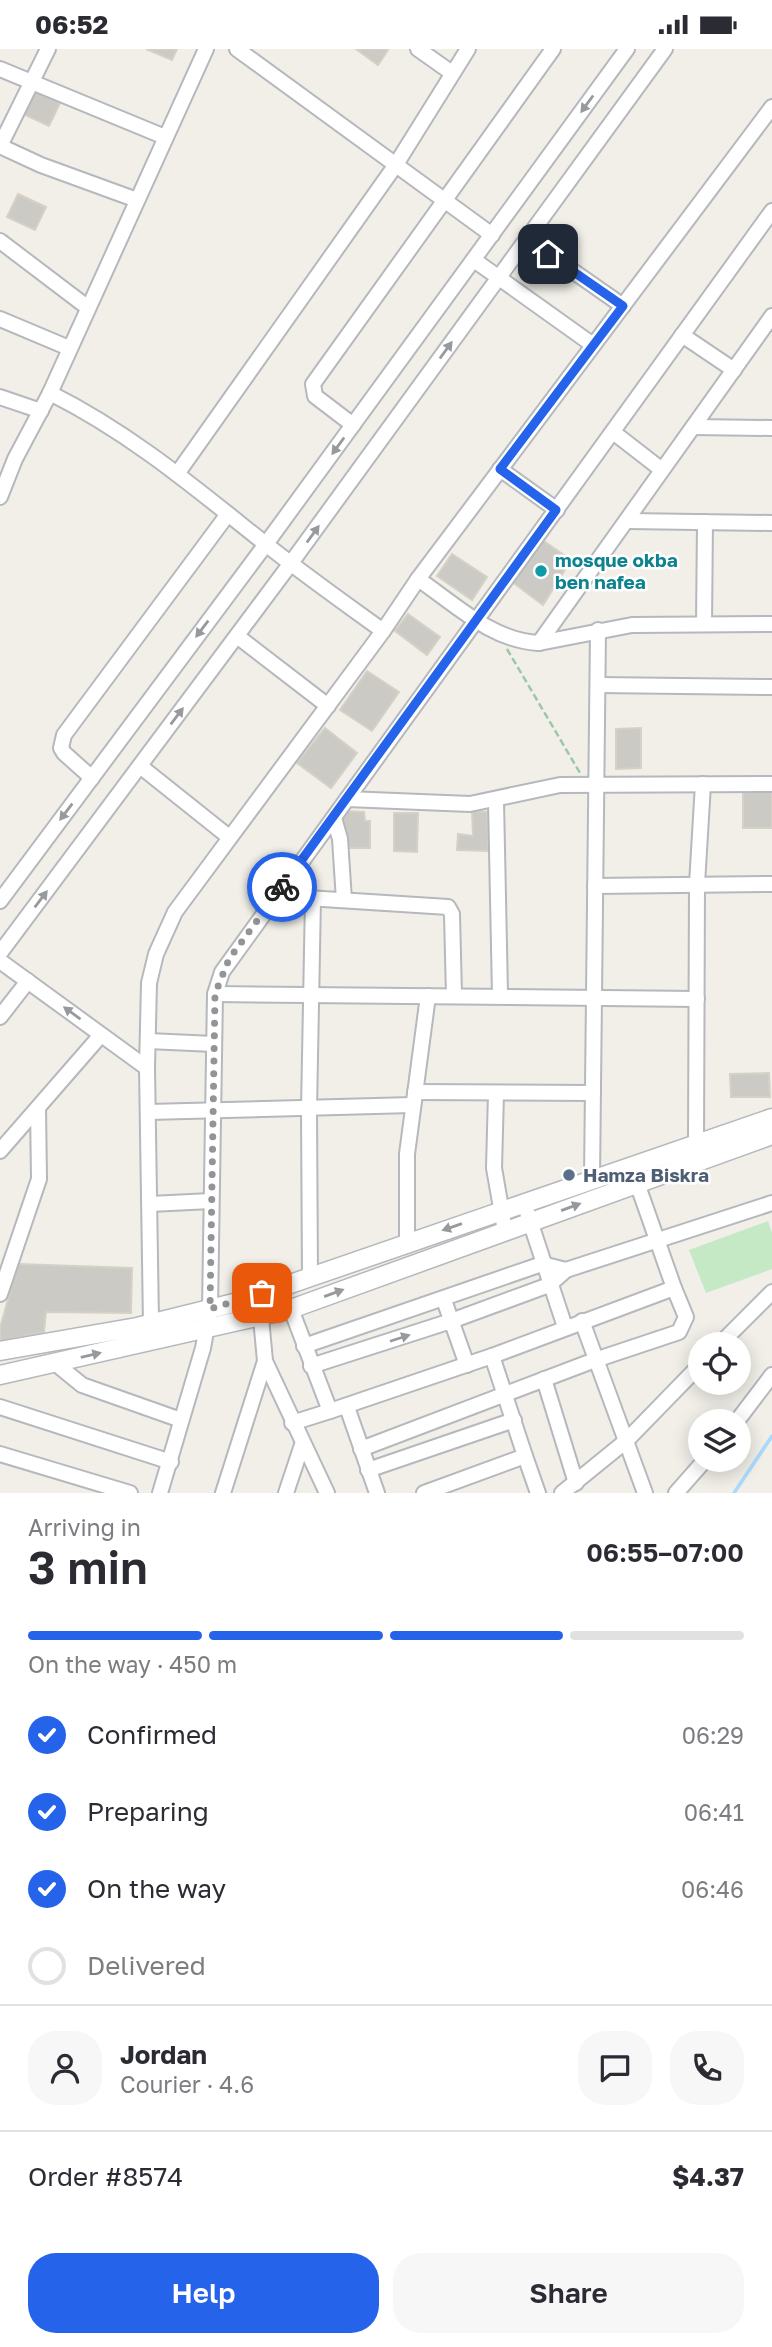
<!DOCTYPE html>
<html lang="en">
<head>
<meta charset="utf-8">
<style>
	:root { --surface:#fff; --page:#f7f7f7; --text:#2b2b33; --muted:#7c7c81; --line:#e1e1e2; --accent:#2563eb }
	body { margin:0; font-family:"Golos Text",sans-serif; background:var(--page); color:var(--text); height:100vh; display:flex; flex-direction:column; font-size:26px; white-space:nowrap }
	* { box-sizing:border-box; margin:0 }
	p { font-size:23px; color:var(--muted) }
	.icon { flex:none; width:38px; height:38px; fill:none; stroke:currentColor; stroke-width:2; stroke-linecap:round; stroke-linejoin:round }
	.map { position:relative; height:1444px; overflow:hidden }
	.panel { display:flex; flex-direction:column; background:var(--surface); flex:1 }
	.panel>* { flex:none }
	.tools { position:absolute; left:688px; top:1283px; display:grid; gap:14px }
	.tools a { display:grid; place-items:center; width:63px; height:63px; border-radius:50%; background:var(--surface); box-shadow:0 4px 18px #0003; font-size:35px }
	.pin { position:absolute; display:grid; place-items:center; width:60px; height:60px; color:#fff; margin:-30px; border-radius:14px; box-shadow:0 4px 10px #0006 }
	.courier { position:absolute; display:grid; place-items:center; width:70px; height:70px; margin:-35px; border:5px solid #2563eb; border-radius:50%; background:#fff; color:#222; box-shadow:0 2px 9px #0007 }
	.summary em { font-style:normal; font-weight:600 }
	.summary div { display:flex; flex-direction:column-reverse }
	.summary { display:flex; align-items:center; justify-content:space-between; height:119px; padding:0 28px }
	h1 { font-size:46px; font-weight:600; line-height:52px }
	.bar { display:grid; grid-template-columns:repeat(4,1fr); gap:10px 7px; align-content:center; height:84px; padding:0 28px }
	.bar i { height:9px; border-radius:5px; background:var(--line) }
	.bar .active { background:var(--accent) }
	.bar p { grid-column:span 4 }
	.line { display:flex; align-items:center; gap:18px; padding:0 28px; border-top:2px solid var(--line) }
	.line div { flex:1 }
	.round { display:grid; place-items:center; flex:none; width:74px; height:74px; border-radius:28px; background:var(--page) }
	ol { padding:0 28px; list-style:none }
	li { display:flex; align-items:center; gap:21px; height:77px }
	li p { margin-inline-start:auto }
	li .icon { padding:7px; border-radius:50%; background:var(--accent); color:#fff; stroke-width:4 }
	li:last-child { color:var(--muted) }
	li i { width:38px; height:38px; border:4px solid var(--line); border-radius:50% }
	.button { display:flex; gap:14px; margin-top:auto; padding:14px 28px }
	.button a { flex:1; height:80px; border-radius:28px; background:var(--accent); color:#fff; font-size:28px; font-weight:600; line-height:80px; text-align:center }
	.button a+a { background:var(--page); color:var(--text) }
	.status { display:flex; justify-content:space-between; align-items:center; height:49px; padding:0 35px; background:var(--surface); direction:ltr }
	.status svg { height:19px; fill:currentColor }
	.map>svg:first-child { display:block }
</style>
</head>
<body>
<div class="status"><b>06:52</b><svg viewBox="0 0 49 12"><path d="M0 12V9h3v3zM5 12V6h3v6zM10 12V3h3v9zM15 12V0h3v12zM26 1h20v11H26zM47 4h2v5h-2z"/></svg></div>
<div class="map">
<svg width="772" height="1444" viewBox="0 0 772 1444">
	<rect width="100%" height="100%" fill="#f1efe8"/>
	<!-- grass -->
	<polygon fill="#c5e8c5" points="768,1172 772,1184 772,1220 706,1244 689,1201"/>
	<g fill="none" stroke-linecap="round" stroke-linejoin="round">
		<!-- stream -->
		<polyline stroke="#aadaff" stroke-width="3.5" points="734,1444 772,1387"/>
	</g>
	<!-- building -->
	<g fill="#cccac5" stroke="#d6d1c6" stroke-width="2">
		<polygon points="146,0 177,0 172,11"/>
		<polygon points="356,0 386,0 388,1 378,16"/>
		<polygon points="32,41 60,54 49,77 21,64"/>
		<polygon points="18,145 46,158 35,181 7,168"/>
		<polygon points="541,490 571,511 543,556 511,532"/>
		<polygon points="452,505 487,528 472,551 437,527"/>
		<polygon points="408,565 440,588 427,606 395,582"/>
		<polygon points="367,622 399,643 372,682 340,661"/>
		<polygon points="325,679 357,704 331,739 297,714"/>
		<polygon points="641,679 641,719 616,720 616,680"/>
		<rect x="743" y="738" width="29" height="41"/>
		<polygon points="343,762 364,763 365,772 370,772 370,799 344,799"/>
		<polygon points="472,762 487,763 488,802 457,801 458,785 473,787"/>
		<polygon points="394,764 418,764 417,803 394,802"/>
		<polygon points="769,1024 770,1048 731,1048 730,1025"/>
		<polygon points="18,1215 132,1219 131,1264 46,1263 44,1283 0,1292 0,1279"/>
	</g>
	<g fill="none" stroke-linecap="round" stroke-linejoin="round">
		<!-- minor casing -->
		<g stroke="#b5b8bc" stroke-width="18">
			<g id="minor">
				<polyline points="237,0 492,186"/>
				<polyline points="418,0 452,24"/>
				<polyline points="0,20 165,88"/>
				<polyline points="0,97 41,116 137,151"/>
				<polyline points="0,97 48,0"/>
				<polyline points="527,190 623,257"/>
				<polyline points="0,192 87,258"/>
				<polyline points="474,211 593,296"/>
				<polyline points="0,270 69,299"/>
				<polyline points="682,286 734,321"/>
				<path d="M50,344C130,384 194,438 263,493C302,524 343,553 383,582"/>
				<polyline points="0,348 41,362"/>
				<polyline points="353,376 315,347 313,335 553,0"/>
				<polyline points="693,378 772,379"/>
				<polyline points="613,383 662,421"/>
				<polyline points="500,420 557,461"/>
				<polyline points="177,425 395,117 468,0"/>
				<polyline points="0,448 15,410 50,344 206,0"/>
				<polyline points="628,472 772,474"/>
				<path d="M418,530C455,555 492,592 539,594L632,576L772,575"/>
				<polyline points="704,575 705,473"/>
				<polyline points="237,587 328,657"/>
				<polyline points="539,594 772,267"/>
				<polyline points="598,636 772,638"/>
				<polyline points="140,717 229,788"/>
				<polyline points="92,729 64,704 61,699 64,686 228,465"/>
				<polyline points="347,750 470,755 560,736 772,735"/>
				<polyline points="496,752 500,946"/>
				<polyline points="334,769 340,790 344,851"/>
				<polyline points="595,837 772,835"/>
				<polyline points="276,847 448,858 452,865 454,947"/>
				<polyline points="0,852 266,495 627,0"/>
				<polyline points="0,904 291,514 665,0"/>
				<polyline points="0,912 147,1019"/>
				<polyline points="215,945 697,950"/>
				<polyline points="0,968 28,932"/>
				<polyline points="148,992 214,995"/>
				<polyline points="415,1043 593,1044"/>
				<polyline points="496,1044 494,1119 505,1182"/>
				<polyline points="148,1063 413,1056"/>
				<polyline points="696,1095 697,835 703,735"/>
				<polyline points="0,1102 101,986"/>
				<polyline points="592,1130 598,581"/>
				<polyline points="150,1155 211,1152"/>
				<polyline points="527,1163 565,1278"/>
				<polyline points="407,1194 407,1105 428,947"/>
				<polyline points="310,1227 309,1061 313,849"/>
				<polyline points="0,1245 39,1130 38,1059"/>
				<polyline points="444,1251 467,1316"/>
				<polyline points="291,1260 330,1362 492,1307 674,1239 637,1134"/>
				<polyline points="261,1269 265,1312 327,1444"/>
				<polyline points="582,1272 645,1444"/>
				<polyline points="151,1274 147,1019 149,934 156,905 175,863 383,582 418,530 772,58"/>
				<polyline points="720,1295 772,1243"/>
				<polyline points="304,1297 542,1215 566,1221"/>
				<polyline points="55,1314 82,1336 181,1371"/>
				<polyline points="311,1317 451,1272 549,1236 566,1221 772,1154"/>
				<polyline points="544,1330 576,1434"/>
				<polyline points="0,1358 171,1413"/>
				<polyline points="347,1358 377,1444"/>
				<polyline points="737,1372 772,1326"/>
				<polyline points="292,1374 330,1362"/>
				<polyline points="361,1400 595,1311 679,1283 686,1268 674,1239"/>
				<polyline points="0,1405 130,1444"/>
				<polyline points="525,1407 538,1444"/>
				<polyline points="368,1421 514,1371"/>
				<polyline points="160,1444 203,1299 210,1260 215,945 222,923 772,162"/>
				<polyline points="223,1444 265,1312"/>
				<polyline points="286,1444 302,1396"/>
				<polyline points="424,1444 525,1407 492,1307"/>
				<polyline points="562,1444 626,1392 700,1316"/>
				<polyline points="676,1444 706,1410"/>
			</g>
		</g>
		<!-- tertiary casing -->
		<g stroke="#b5b8bc" stroke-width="21">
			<g id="tertiary">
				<polyline points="0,1302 137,1278 238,1253 772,1069"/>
				<polyline points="0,1326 291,1260 772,1086"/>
			</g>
		</g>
		<!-- path -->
		<polyline stroke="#9cc7a9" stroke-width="2.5" stroke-dasharray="7 3.5" stroke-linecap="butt" points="507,600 580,724"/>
		<!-- minor -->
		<use href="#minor" stroke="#fff" stroke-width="14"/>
		<!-- tertiary -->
		<use href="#tertiary" stroke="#fff" stroke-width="18"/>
	</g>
	<!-- one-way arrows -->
	<defs><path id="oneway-solid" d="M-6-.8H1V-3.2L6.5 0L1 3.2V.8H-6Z" transform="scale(1.75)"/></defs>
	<g fill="#979a9d">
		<use href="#oneway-solid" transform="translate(587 55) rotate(126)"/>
		<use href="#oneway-solid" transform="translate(446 301) rotate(-54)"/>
		<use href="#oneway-solid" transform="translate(338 397) rotate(126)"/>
		<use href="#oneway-solid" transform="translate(313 485) rotate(-54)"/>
		<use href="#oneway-solid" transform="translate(202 580) rotate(127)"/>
		<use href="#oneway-solid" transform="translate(177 667) rotate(-53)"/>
		<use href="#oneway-solid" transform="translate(66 763) rotate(127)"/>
		<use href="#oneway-solid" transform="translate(41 850) rotate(-53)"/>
		<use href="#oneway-solid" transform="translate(72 964) rotate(-144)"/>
		<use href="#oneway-solid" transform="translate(571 1158) rotate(-20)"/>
		<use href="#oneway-solid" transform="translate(452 1178) rotate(161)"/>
		<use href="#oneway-solid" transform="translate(334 1244) rotate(-20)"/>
		<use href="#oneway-solid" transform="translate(400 1289) rotate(-18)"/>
		<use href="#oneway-solid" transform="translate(91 1306) rotate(-13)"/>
	</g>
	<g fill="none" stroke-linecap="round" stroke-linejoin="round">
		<!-- done -->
		<polyline stroke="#929495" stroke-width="7" stroke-dasharray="0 12.6" points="262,1244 210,1260 215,945 229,910 282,838"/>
		<!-- route -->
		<polyline stroke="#2563eb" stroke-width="9" points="282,838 556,461 500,420 623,257 548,205"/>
	</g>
	<!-- markers -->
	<circle fill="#0f9aa8" stroke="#fff" stroke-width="2.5" cx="541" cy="522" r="7"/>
	<circle fill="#5c6f8a" stroke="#fff" stroke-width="2.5" cx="569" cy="1126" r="7"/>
	<g text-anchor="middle" stroke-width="5" stroke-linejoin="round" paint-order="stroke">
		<!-- culture labels -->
		<g font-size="19" font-weight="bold" fill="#0d838f" stroke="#fff" text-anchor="start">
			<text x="555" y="518">mosque okba<tspan x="555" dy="22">ben nafea</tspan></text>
		</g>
		<!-- service labels -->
		<g font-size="19" font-weight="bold" fill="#4e5e75" stroke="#fff" text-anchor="start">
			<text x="583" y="1133">Hamza Biskra</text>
		</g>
	</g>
</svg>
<div class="tools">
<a><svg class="icon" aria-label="locate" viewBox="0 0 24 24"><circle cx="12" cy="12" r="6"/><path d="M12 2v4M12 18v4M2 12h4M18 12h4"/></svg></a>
<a><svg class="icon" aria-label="layers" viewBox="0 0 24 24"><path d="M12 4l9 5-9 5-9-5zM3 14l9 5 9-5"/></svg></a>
</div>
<div class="pin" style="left:262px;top:1244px;background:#ea580c"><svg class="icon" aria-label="bag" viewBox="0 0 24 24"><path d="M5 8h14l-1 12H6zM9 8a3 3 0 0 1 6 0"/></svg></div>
<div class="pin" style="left:548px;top:205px;background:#1f2937"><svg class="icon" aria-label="home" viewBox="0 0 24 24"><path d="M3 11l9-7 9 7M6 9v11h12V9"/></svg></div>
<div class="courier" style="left:282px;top:838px"><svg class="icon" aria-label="bike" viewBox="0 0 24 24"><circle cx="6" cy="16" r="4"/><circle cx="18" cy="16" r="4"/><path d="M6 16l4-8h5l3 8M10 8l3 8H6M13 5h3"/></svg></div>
</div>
<section class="panel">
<div class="summary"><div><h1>3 min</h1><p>Arriving in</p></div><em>06:55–07:00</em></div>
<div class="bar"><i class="active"></i><i class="active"></i><i class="active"></i><i></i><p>On the way · 450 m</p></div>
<ol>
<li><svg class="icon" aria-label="check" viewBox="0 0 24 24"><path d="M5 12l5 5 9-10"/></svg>Confirmed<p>06:29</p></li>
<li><svg class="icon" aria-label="check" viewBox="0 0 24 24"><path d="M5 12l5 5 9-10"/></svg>Preparing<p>06:41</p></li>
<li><svg class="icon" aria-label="check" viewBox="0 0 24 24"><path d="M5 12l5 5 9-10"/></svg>On the way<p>06:46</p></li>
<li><i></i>Delivered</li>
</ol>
<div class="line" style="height:126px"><a class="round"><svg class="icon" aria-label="person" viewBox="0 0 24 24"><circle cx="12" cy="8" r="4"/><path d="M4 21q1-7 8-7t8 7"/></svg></a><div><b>Jordan</b><p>Courier · 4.6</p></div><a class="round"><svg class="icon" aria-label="chat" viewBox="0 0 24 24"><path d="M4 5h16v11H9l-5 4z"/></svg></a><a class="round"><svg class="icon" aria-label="phone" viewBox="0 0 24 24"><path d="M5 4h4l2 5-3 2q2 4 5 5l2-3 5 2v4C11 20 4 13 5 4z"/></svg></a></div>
<div class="line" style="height:91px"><div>Order #8574</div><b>$4.37</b></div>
<div class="button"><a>Help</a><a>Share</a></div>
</section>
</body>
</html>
